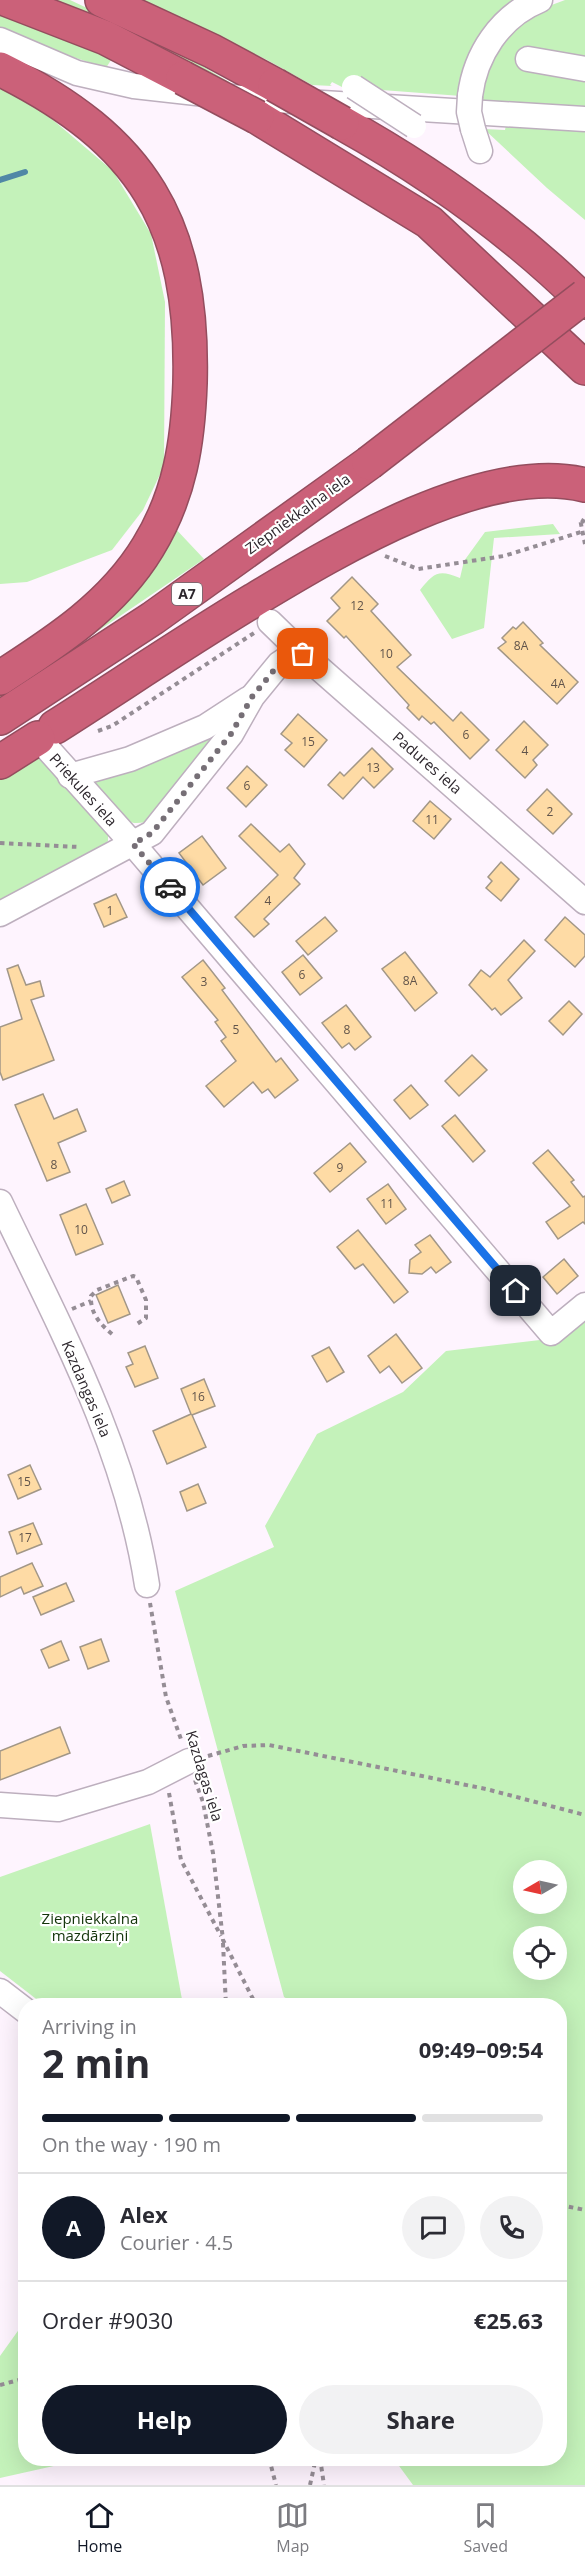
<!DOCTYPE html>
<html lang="en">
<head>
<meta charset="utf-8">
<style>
	:root { --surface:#fff; --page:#f2f2f3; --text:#2b2b33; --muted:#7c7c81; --line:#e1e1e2; --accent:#111827 }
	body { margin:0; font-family:"Open Sans",sans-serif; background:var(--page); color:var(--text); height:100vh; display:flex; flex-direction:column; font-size:22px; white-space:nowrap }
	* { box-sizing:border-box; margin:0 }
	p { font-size:20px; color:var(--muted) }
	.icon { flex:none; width:33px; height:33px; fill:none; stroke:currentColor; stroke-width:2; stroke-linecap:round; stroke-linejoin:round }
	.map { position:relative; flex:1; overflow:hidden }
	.sheet { position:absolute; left:18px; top:1998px; width:549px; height:468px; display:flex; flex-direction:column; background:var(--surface); border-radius:24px; box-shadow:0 6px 24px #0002 }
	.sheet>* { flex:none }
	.needle { width:39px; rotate:261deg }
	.tools { position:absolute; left:513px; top:1860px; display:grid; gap:12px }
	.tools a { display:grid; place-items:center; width:54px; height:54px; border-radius:50%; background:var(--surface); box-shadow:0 6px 24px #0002; font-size:30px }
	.pin { position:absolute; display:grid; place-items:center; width:51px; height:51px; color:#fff; margin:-26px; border-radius:12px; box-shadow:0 3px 9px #0006 }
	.courier { position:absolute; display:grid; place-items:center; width:60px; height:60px; margin:-30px; border:4px solid #1a73e8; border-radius:50%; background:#fff; color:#222; box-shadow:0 2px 8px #0007 }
	.headline em { font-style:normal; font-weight:700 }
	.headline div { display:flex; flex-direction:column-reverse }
	.headline { display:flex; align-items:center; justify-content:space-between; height:102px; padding:0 24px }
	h1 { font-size:39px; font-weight:700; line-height:45px }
	.bar { display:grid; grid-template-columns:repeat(4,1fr); gap:9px 6px; align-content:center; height:72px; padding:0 24px }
	.bar i { height:8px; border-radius:4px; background:var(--line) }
	.bar .selected { background:var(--accent) }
	.bar p { grid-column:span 4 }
	.line { display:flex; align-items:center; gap:15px; padding:0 24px; border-top:2px solid var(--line) }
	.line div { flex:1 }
	.round { display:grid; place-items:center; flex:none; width:63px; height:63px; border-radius:32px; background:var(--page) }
	.button { display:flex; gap:12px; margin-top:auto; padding:12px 24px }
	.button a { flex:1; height:69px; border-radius:36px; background:var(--accent); color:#fff; font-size:24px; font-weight:700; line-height:69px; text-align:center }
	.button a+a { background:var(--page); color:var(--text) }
	.tab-bar { display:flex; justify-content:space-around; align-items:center; height:84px; border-top:2px solid var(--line); background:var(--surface); font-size:16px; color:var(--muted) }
	.tab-bar a { display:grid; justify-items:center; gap:3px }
	.tab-bar .selected { color:var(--accent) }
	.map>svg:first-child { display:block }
</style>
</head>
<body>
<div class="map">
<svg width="585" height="2485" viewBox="0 0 585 2485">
	<rect width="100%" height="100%" fill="#fef4fe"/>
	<!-- green -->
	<g fill="#c4f2ba" fill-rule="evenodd">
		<polygon points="0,0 70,0 168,46 231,83 137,74 111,60 106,68 67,55 0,27"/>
		<polygon points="141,0 521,0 461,96 342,87 332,82 330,85 332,86 312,85 267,60"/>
		<polygon points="565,0 585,0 585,61 520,52 517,67 585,77 585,107 481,101 487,61 514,27 549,6"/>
		<polygon points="0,86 33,103 113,171 151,234 165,302 164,466 143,510 112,550 27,582 0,584"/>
		<polygon points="506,125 585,131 585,220 547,188 484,129 505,130"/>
		<path d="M553,524L560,534L494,538L484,628L452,639L420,590C434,573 438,569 460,578L464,561L485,532Z"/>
		<polygon points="172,525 204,559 70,650 0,703 0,688"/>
		<path d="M229,722L152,821C144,822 135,825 128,821C119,816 94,787 91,778Z"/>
		<polygon points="32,756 47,762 108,829 108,841 102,847 0,902 0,776"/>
		<path d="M585,1319V2485H413L394,2459L560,2458V2006H299L284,1997L175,1591L274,1547L265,1526L317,1434L403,1392L446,1351L540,1340L577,1325ZM524,1870H556V1904H524ZM524,1936H556V1970H524Z"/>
		<polygon points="150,1824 183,2005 44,2005 0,1971 0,1877"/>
		<polygon points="25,2321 26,2458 85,2459 0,2478 0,2356"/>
	</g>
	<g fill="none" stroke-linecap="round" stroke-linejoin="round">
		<!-- stream -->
		<polyline stroke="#5088a6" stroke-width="6" points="0,180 25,172"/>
	</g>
	<!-- building -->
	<g fill="#fedba5" stroke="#a29787" stroke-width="1.5">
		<polygon points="352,577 378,604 371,611 411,655 397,667 453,721 461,712 489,740 470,759 434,722 431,724 422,716 419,720 407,708 409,705 346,636 344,638 327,621 340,608 331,598"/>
		<polygon points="523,622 543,643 540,645 578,682 557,704 498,648 506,642 502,638 513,627 516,629"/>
		<polygon points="298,714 327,740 304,767 285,750 292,743 281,734"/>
		<polygon points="524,721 548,745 533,760 537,765 525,778 496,750"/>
		<polygon points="372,748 393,769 374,788 363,777 343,799 328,785 340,772 344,776"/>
		<polygon points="247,766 267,785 246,807 227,788"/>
		<polygon points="547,789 572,814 553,834 527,810"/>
		<polygon points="430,801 451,819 434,839 413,821"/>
		<polygon points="251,824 280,852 289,844 305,864 294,878 300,884 264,919 269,924 254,937 235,917 278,875 239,836"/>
		<polygon points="202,836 226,868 203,885 179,853"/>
		<polygon points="501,862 519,879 501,901 486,888 492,881 488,877"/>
		<polygon points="116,894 127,917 104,927 94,904"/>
		<polygon points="325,917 337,931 308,955 296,941"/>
		<polygon points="565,917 585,935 585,956 575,967 545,940"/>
		<polygon points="524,940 535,951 508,980 522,998 501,1015 495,1008 492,1010 469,985 481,970 490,977"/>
		<polygon points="405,952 437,993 415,1011 382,969"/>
		<polygon points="303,955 322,978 300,995 282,972"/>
		<polygon points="203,960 225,988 222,990 276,1062 281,1058 298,1080 275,1098 268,1089 262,1093 253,1082 224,1107 206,1086 236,1061 221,1041 226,1037 215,1022 218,1020 182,977"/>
		<polygon points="18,965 26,985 40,981 44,996 31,1000 54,1060 3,1080 0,1072 0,1027 22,1019 7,969"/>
		<polygon points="569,1001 582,1014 563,1035 549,1021"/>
		<polygon points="346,1005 371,1037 355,1050 349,1043 342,1048 322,1023"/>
		<polygon points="472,1055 487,1070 459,1096 445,1081"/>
		<polygon points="411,1085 428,1105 410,1119 394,1100"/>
		<polygon points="43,1094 54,1119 77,1109 86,1131 58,1143 70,1172 47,1181 15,1105"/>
		<polygon points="455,1115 485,1151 473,1162 442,1126"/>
		<polygon points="350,1143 366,1162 330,1192 314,1173"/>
		<polygon points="548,1150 574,1180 571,1182 583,1197 585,1196 585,1224 583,1222 558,1239 546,1222 570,1206 533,1163"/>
		<polygon points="124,1181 130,1195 112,1203 106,1189"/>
		<polygon points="388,1184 406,1209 386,1224 367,1199"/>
		<polygon points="86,1204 103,1244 76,1255 60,1215"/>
		<polygon points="358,1230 408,1292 394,1303 363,1264 355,1269 337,1247"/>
		<polygon points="430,1235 451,1262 436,1273 431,1267 422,1274 409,1273 410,1260 421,1252 415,1245"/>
		<polygon points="564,1259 578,1276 557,1294 543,1277"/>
		<polygon points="118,1285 130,1314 108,1323 96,1295"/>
		<polygon points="396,1334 422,1368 402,1383 389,1366 380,1373 368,1356"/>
		<polygon points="145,1346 158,1378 135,1387 126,1367 133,1364 128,1353"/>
		<polygon points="329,1347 344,1372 327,1382 312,1356"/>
		<polygon points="204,1379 215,1406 192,1415 206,1447 167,1464 153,1431 191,1414 181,1389"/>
		<polygon points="30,1465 41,1489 18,1499 8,1475"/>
		<polygon points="198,1484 206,1503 187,1511 180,1492"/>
		<polygon points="33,1523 42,1544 17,1554 9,1532"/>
		<polygon points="32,1563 43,1586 24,1594 21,1587 0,1597 0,1577"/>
		<polygon points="66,1583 74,1601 41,1615 33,1597"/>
		<polygon points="101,1639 109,1661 88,1669 80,1647"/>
		<polygon points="61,1641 69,1660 49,1668 41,1650"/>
		<polygon points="60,1727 70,1753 0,1780 0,1751"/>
	</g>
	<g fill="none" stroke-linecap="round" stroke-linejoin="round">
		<!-- minor casing -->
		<g stroke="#bdafbe" stroke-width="27">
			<g id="minor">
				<polyline points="0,40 77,73 134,86 241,98 585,119"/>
				<polyline points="528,59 585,69"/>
				<path d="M470,96C475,55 500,16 540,0"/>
				<polyline points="473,129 480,151"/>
				<polyline points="270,622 303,654 585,902"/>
				<polyline points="38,738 133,844 551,1333 585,1305"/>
				<polyline points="70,776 130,759 205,727 248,699"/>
				<polyline points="0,914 152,833 231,734 252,697 279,664 291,656 303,654"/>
				<path d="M0,1202C59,1325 126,1448 147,1585"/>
				<polyline points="0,1805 58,1809 148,1782 189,1761"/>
				<polyline points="0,1991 26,2011"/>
			</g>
		</g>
		<!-- highway casing -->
		<g stroke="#944d5e" stroke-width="36">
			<g id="highway">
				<polyline points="8,0 106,38 183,78"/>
				<polyline points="102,0 212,51 275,85"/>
				<path d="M0,69C143,140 194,223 190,383C188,442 180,495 148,547C113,605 56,642 0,678"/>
				<polyline points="257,117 429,222 585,368"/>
				<path d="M342,123C430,172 514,232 585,302"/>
				<polyline points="0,718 153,618 369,463"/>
				<path d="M55,727C121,685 186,641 254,600C337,550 486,460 585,485"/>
				<polyline points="0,762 38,738"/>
			</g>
		</g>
		<!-- path -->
		<g stroke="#958d95" stroke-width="4" stroke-dasharray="4.5 4.5" stroke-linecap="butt">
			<polyline points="585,522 580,519 585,544"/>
			<polyline points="385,556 418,569 504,556 581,532"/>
			<polyline points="98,731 112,726 254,633"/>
			<polyline points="0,843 79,847"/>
			<polyline points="72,1309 91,1301"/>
			<path d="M112,1334C100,1324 90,1313 91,1296L97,1290L133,1276L136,1277L146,1300V1318L137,1324"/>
			<polyline points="150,1603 166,1697 182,1742"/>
			<polyline points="208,1756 243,1746 269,1745 486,1789 585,1815"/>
			<polyline points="195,1780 203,1802 213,1853 223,1940 253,1999 253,2006"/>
			<polyline points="169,1793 181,1860 221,1936"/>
			<polyline points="223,1943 226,2006"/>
			<polyline points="560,2205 585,2210"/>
			<polyline points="0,2385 26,2378"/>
			<polyline points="269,2458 276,2485"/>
			<polyline points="320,2458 324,2485"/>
			<polyline points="310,2485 316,2458"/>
		</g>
		<!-- minor -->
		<use href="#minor" stroke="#fff" stroke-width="24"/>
		<!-- highway -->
		<use href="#highway" stroke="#cb6179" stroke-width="33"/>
		<!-- minor-bridge casing -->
		<g stroke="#bdafbe" stroke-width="27" stroke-linecap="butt">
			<g id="minor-bridge">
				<polyline points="354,87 414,126"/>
				<polyline points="470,96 469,112 473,129"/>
			</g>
		</g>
		<!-- highway-bridge casing -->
		<g stroke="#944d5e" stroke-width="36" stroke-linecap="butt">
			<g id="highway-bridge">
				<polyline points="183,78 257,117"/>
				<polyline points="275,85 342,123"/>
				<polyline points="369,463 585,296"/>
			</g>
		</g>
		<!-- minor-bridge -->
		<use href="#minor-bridge" stroke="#fff" stroke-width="24"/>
		<!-- highway-bridge -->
		<use href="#highway-bridge" stroke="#cb6179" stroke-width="33"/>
	</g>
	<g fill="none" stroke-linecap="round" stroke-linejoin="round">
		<!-- done -->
		<polyline stroke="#766f76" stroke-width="6" stroke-dasharray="0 10.8" points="170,887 133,844 152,833 231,734 252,697 279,664 291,656 303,654"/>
		<!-- route -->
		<polyline stroke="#1a73e8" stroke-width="8" points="170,887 516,1291"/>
	</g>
	<g text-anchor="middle" stroke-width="4.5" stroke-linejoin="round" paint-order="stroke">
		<!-- number labels -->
		<g font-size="12" fill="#61544b">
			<text x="357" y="610">12</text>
			<text x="521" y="650">8A</text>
			<text x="386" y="658">10</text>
			<text x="558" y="688">4A</text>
			<text x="466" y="739">6</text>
			<text x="308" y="746">15</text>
			<text x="525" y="755">4</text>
			<text x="373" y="772">13</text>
			<text x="247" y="790">6</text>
			<text x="550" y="816">2</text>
			<text x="432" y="824">11</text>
			<text x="268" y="905">4</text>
			<text x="110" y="915">1</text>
			<text x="302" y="979">6</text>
			<text x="410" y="985">8A</text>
			<text x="204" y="986">3</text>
			<text x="236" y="1034">5</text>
			<text x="347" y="1034">8</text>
			<text x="54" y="1169">8</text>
			<text x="340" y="1172">9</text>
			<text x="387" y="1208">11</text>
			<text x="81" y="1234">10</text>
			<text x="198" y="1401">16</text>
			<text x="24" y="1486">15</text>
			<text x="25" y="1542">17</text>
		</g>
		<!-- shield labels -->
		<rect fill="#fff" stroke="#6c686c" stroke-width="1.5" x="172" y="583" width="30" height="22" rx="4.5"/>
		<g font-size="14" font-weight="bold" fill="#2d272d">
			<text x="187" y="599">A7</text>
		</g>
		<!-- street labels -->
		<g font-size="15" fill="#2d272d" stroke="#fff">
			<text transform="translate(298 514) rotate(-36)" y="5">Ziepniekkalna iela</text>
			<text transform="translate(427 763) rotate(41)" y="5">Padures iela</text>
			<text transform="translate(83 790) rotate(48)" y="5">Priekules iela</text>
			<text transform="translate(86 1389) rotate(67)" y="5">Kazdangas iela</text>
			<text transform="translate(204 1776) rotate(73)" y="5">Kazdagas iela</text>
		</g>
		<!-- park labels -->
		<g font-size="15" fill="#13340a" stroke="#fff">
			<text x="90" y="1924">Ziepniekkalna<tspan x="90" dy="17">mazdārziņi</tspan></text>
		</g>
	</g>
</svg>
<div class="tools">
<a><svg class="needle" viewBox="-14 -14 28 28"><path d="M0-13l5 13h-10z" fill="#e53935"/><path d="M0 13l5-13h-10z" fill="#7c7c81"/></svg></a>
<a><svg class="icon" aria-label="locate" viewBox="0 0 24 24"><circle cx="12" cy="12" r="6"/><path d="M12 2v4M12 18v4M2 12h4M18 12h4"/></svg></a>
</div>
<div class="pin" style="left:303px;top:654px;background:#ea580c"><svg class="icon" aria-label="bag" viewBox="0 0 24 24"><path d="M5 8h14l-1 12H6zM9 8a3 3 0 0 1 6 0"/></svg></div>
<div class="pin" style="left:516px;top:1291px;background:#1f2937"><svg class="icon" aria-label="home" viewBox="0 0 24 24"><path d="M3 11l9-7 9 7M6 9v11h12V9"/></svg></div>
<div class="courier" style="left:170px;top:887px"><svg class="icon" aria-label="car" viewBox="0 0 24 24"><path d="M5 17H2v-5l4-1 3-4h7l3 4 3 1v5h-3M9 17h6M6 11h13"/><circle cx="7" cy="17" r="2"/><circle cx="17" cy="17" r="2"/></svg></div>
<section class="sheet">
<div class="headline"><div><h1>2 min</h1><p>Arriving in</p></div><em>09:49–09:54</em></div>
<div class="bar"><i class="selected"></i><i class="selected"></i><i class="selected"></i><i></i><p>On the way · 190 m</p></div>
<div class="line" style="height:108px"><b class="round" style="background:var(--accent);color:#fff">A</b><div><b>Alex</b><p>Courier · 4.5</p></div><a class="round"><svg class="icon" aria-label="chat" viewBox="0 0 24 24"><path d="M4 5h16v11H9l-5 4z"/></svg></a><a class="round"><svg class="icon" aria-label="phone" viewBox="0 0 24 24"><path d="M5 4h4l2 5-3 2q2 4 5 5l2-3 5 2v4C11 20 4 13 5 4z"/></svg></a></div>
<div class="line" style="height:78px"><div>Order #9030</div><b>€25.63</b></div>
<div class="button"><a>Help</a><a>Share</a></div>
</section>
</div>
<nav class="tab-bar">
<a class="selected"><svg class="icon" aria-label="home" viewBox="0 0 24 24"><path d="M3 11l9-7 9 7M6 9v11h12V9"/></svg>Home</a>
<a><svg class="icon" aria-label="map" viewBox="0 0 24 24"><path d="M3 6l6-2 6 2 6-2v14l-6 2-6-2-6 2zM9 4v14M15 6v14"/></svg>Map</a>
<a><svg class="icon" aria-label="saved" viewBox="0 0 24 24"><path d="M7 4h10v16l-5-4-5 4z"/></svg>Saved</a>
</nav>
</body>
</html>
